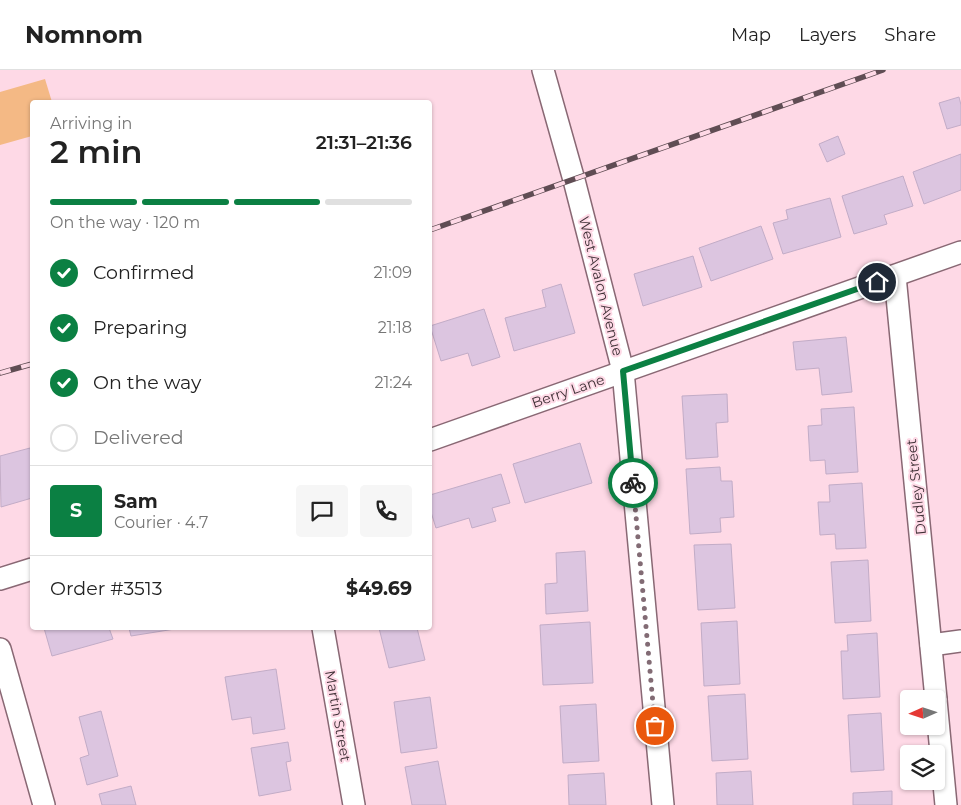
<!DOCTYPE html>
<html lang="en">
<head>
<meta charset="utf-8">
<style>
	:root { --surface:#fff; --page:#f6f6f6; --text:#222; --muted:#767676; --line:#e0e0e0; --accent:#0b8043 }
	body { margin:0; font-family:Montserrat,sans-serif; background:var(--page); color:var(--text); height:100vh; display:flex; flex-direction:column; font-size:19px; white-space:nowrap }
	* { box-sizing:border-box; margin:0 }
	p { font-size:16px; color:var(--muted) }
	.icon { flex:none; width:28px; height:28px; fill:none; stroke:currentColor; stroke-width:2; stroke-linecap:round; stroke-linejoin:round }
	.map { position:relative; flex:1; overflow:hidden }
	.sheet { position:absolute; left:30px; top:30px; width:402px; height:530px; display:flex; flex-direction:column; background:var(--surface); border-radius:5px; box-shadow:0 1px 4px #0004 }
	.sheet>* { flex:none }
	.needle { width:32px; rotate:267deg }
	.controls { position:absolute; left:900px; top:620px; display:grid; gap:10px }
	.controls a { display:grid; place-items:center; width:45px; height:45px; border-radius:5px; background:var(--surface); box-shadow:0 1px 4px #0004; font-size:25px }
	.pin { position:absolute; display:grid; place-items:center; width:42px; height:42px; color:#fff; margin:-21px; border:2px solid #fff; border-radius:50%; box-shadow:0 1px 5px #0007 }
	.courier { position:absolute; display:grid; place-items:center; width:50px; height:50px; margin:-25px; border:4px solid #0b8043; border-radius:50%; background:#fff; color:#222; box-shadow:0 1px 6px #0007 }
	.summary em { font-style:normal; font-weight:600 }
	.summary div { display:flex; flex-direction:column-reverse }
	.summary { display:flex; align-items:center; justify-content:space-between; height:85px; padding:0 20px }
	h1 { font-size:32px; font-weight:600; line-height:38px }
	.bar { display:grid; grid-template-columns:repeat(4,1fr); gap:8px 5px; align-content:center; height:60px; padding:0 20px }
	.bar i { height:6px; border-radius:4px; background:var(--line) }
	.bar .on { background:var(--accent) }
	.bar p { grid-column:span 4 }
	.line { display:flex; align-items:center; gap:12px; padding:0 20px; border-top:1px solid var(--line) }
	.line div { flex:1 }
	.round { display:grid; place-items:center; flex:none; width:52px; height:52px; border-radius:5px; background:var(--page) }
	ol { padding:0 20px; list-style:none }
	li { display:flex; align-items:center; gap:15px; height:55px }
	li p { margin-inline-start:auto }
	li .icon { padding:5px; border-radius:50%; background:var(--accent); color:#fff; stroke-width:4 }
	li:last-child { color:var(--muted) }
	li i { width:28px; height:28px; border:2px solid var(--line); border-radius:50% }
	header { display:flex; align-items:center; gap:30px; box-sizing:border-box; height:70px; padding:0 25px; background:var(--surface); border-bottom:1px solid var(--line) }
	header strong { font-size:24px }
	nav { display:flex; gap:28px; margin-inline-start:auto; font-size:18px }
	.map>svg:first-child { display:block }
</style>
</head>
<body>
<header>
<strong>Nomnom</strong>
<nav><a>Map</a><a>Layers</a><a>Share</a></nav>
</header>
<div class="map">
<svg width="961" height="735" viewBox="0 0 961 735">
	<rect width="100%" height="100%" fill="#fed9e6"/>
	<!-- green -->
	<polygon fill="#f4b985" points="45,9 52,32 32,32 32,66 0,75 0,22"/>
	<!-- building -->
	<g fill="#dcc5e0" stroke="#c2acc7">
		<polygon points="959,27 961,35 961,55 947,59 939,33"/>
		<polygon points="838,66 845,84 827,92 819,74"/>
		<polygon points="961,84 961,120 924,134 913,102"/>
		<polygon points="903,106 913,136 884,145 887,154 854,164 842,126"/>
		<polygon points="830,128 841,167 783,184 773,153 788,149 786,140"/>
		<polygon points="761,156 773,189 711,211 699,178"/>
		<polygon points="693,186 702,217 643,236 634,204"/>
		<polygon points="561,214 575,263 514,281 505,248 546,237 542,220"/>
		<polygon points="484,239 500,287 472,296 468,283 441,291 430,256"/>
		<polygon points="846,267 852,322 822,325 819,298 796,300 793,272"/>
		<polygon points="727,324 728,352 716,353 718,387 686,389 682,326"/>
		<polygon points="854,337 858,402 826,404 825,390 810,391 808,356 822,355 821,339"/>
		<polygon points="580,373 592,413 525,433 513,394"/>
		<polygon points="30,378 32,386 32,428 1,437 0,386"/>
		<polygon points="720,397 721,411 732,411 734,447 720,448 721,462 690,464 686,399"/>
		<polygon points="501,404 510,433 492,438 496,451 472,458 469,448 436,458 430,439 430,425"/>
		<polygon points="862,413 866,478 836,479 835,464 820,465 818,432 830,432 829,415"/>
		<polygon points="731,474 735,538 698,540 694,475"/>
		<polygon points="585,481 588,541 546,544 545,514 557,513 556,483"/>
		<polygon points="868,490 871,551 835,553 831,492"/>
		<polygon points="737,551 740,614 704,616 701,553"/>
		<polygon points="590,552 593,613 543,615 540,555"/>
		<polygon points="44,558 109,558 113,569 52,586"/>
		<polygon points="129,558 181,558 131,566"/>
		<polygon points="379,558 417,558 425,590 389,598"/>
		<polygon points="877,563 880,627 843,629 841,581 848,581 847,565"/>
		<polygon points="276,599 285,659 253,664 251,647 232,650 225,607"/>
		<polygon points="745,624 748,689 712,691 708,626"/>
		<polygon points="430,627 437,678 401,683 394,632"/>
		<polygon points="596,634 599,691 563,693 560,636"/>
		<polygon points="101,641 118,706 87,715 80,688 89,685 79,647"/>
		<polygon points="881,643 884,700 851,702 848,645"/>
		<polygon points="288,672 291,691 286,692 291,720 259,726 251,678"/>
		<polygon points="438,691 446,735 412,735 405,697"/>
		<polygon points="751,701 753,735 717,735 716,703"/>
		<polygon points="604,703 606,735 569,735 568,705"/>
		<polygon points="131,716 136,735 102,735 99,724"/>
		<polygon points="892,721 892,735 853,735 853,723"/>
	</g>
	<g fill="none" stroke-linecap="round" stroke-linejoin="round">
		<!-- minor casing -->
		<g stroke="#896874" stroke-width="24">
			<g id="minor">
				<polyline points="543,0 574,110 623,301 663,735"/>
				<polyline points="895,206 936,629"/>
				<polyline points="430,370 961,182"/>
				<polyline points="0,509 32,499"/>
				<polyline points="323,558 354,735"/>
				<polyline points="931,575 961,571"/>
				<polyline points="0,579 44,735"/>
				<polyline points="936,630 946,735"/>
			</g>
		</g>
		<!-- minor -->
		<use href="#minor" stroke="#fff" stroke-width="21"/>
		<!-- rail casing -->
		<g stroke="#604d54" stroke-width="5.5">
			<g id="rail">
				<polyline points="430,160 883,0"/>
				<polyline points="0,303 32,294"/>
			</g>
		</g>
		<!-- rail -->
		<use href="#rail" stroke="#fed9e6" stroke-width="4" stroke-dasharray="11" stroke-linecap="butt"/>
	</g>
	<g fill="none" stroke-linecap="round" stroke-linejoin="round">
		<!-- done -->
		<polyline stroke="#826b74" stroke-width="5" stroke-dasharray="0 9" points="633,413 655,656"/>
		<!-- route -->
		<polyline stroke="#0b8043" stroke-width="6" points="633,413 623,301 877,212"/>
	</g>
	<g text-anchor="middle" stroke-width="4" stroke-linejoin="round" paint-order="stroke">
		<!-- street labels -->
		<g font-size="14" fill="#3f3036" stroke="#fed9e6">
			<text transform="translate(601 216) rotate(76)" y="5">West Avalon Avenue</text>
			<text transform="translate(568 321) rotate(-19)" y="5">Berry Lane</text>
			<text transform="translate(916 417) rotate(-96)" y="5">Dudley Street</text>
			<text transform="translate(338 646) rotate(80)" y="5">Martin Street</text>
		</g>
	</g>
</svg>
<div class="controls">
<a><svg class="needle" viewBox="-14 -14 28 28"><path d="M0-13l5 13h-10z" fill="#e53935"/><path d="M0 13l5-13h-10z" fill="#767676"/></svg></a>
<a><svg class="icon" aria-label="layers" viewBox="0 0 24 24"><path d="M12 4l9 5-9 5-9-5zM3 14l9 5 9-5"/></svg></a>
</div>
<div class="pin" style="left:655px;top:656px;background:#ea580c"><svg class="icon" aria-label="bag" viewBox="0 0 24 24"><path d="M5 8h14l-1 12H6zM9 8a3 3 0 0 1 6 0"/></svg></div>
<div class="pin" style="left:877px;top:212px;background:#1f2937"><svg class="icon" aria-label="home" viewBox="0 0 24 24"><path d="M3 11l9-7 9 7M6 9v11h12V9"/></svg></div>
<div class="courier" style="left:633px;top:413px"><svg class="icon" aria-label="bike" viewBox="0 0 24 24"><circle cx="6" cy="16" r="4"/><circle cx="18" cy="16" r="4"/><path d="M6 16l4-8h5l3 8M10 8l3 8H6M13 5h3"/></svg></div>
<section class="sheet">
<div class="summary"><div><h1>2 min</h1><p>Arriving in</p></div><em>21:31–21:36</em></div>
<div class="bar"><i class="on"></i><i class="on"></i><i class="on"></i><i></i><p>On the way · 120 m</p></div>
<ol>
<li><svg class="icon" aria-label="check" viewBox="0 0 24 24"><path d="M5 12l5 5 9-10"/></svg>Confirmed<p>21:09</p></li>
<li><svg class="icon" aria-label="check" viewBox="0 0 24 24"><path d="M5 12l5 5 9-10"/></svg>Preparing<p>21:18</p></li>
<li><svg class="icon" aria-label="check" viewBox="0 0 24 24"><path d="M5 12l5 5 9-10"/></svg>On the way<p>21:24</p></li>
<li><i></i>Delivered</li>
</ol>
<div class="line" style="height:90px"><b class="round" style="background:var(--accent);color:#fff">S</b><div><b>Sam</b><p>Courier · 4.7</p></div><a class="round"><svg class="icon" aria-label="chat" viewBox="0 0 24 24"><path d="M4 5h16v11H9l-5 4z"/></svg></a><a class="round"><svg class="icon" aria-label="phone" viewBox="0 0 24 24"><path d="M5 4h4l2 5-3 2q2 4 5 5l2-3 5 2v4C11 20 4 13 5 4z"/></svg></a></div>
<div class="line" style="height:65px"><div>Order #3513</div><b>$49.69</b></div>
</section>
</div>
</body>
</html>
